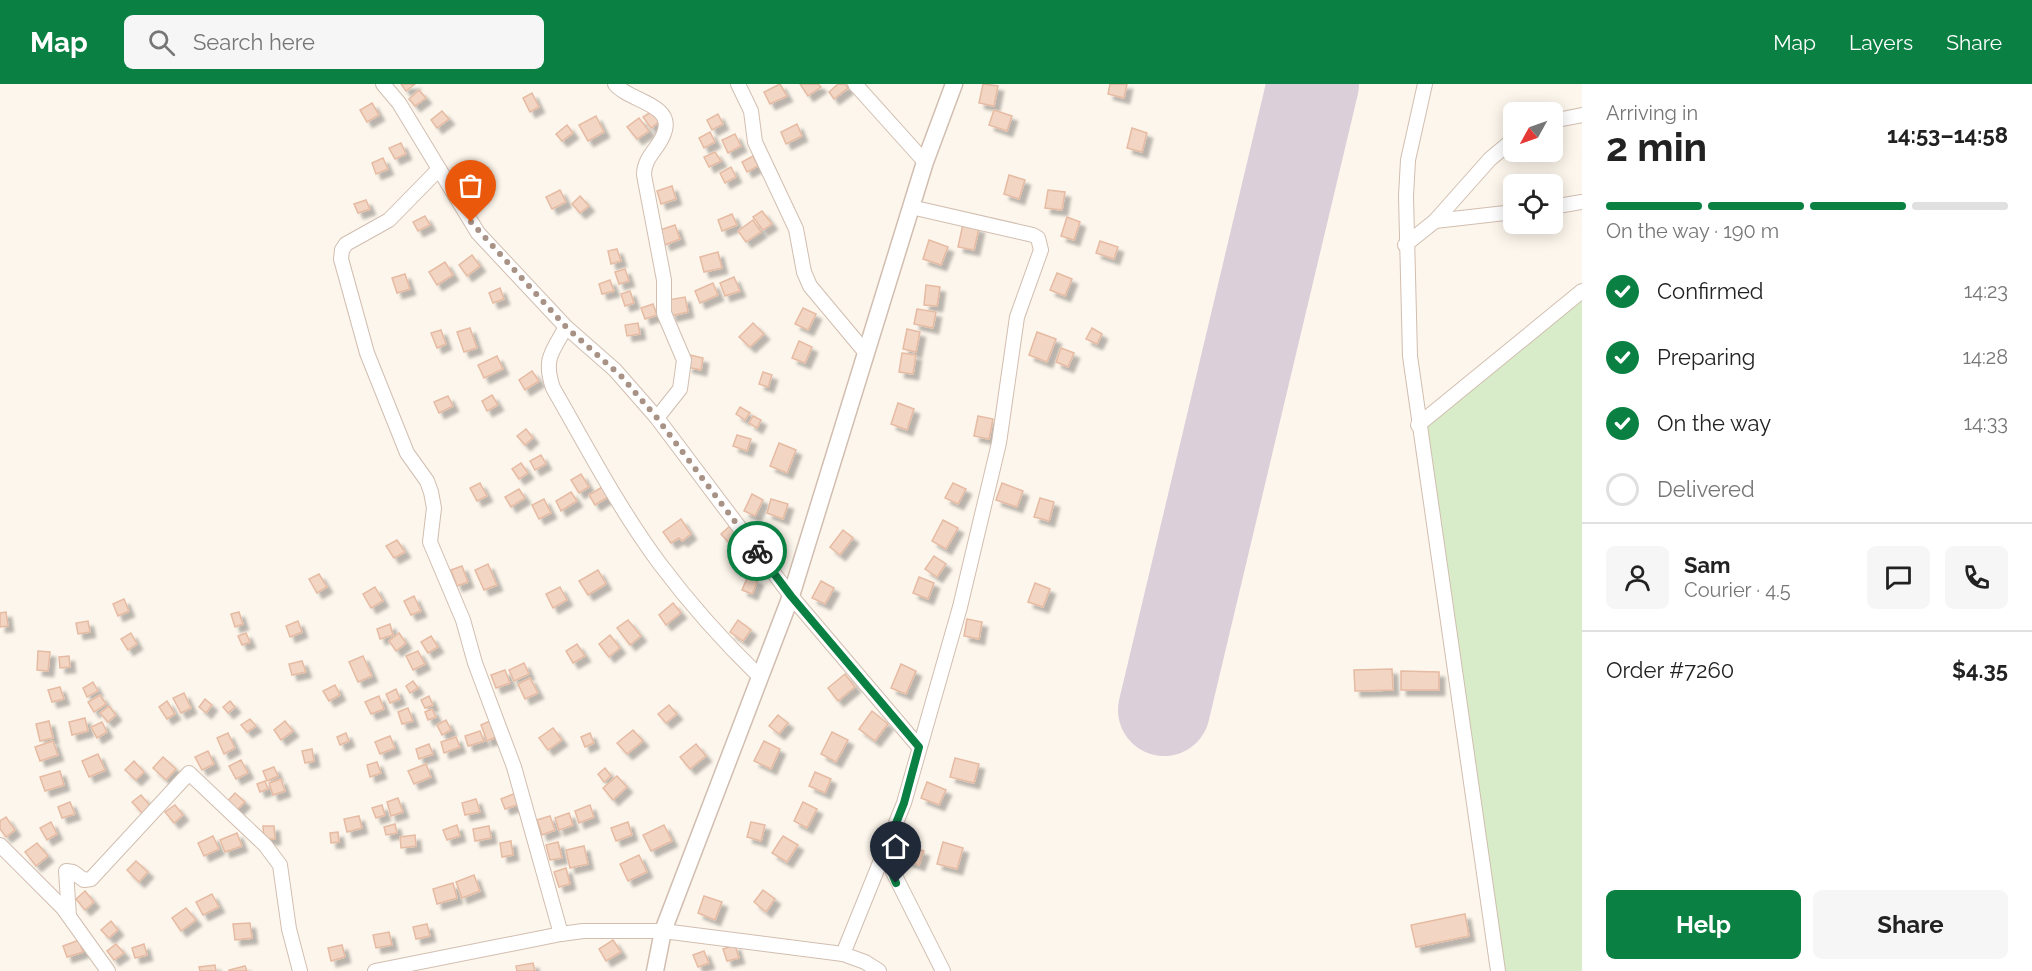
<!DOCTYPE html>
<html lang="en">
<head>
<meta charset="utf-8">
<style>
	:root { --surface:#fff; --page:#f6f6f6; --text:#222; --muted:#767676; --line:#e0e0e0; --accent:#0b8043 }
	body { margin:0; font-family:Raleway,sans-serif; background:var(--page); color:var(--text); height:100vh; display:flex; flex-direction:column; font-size:22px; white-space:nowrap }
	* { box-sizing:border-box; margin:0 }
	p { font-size:20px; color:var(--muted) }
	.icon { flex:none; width:33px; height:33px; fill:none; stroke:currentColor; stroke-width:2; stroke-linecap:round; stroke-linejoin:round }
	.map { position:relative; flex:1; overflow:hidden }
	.drawer { display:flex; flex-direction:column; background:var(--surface); width:450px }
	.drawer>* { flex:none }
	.needle { width:39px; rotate:230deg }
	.controls { position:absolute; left:1503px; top:18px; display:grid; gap:12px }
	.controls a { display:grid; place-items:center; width:60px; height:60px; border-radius:9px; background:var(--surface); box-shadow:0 3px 15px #0003; font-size:30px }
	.pin { position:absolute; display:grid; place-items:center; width:51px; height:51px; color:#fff; margin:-62px -26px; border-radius:50% 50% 50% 0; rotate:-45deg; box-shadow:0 0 6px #0007 }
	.pin .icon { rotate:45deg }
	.courier { position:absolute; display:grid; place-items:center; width:60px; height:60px; margin:-30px; border:4px solid #0b8043; border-radius:50%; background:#fff; color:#222; box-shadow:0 2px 8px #0007 }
	.overview em { font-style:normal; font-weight:700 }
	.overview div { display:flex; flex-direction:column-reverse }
	.overview { display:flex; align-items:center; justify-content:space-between; height:102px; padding:0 24px }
	h1 { font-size:39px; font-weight:700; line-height:45px }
	.bar { display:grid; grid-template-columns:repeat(4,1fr); gap:9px 6px; align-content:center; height:72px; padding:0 24px }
	.bar i { height:8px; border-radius:4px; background:var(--line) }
	.bar .selected { background:var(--accent) }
	.bar p { grid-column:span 4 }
	.line { display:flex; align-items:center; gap:15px; padding:0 24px; border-top:2px solid var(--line) }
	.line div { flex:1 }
	.round { display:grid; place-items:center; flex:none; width:63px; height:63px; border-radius:9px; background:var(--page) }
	ol { padding:0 24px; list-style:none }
	li { display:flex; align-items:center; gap:18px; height:66px }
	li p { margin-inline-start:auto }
	li .icon { padding:6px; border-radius:50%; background:var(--accent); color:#fff; stroke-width:4 }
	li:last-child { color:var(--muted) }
	li i { width:33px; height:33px; border:3px solid var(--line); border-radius:50% }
	.primary-button { display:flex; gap:12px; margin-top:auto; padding:12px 24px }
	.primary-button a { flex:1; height:69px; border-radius:9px; background:var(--accent); color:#fff; font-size:24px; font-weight:700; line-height:69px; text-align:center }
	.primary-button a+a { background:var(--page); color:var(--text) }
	header { display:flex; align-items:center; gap:36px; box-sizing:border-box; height:84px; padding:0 30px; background:var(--accent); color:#fff }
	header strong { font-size:28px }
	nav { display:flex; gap:33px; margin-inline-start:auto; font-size:21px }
	.search { width:420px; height:54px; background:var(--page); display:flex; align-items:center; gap:15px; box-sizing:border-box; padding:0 21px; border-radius:9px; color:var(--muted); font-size:22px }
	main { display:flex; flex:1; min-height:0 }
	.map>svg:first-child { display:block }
</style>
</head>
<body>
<header>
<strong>Map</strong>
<div class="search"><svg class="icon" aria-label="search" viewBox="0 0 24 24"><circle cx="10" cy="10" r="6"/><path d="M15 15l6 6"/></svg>Search here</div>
<nav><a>Map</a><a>Layers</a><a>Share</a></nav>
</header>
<main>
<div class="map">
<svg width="1582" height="887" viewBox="0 0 1582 887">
	<defs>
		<filter id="shadow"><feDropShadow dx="5.5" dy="5.5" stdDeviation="1.5" flood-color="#0004"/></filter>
	</defs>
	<rect width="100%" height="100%" fill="#fdf6ec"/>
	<!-- green -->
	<polygon fill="#d8ecc9" points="1582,210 1582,887 1501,887 1419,345"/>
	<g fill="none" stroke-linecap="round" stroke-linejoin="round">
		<!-- runway -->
		<polyline stroke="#dbcfda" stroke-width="92" points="1164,626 1313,0"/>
	</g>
	<!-- building -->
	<g fill="#f3d5c3" stroke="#e6bba3" stroke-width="1.5" filter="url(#shadow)">
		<polygon points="401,0 415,0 406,7"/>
		<polygon points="780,0 787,12 770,20 764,8"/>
		<polygon points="800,0 818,0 821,3 808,12"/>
		<polygon points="838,0 845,0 848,4 834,15 829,8"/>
		<polygon points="983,0 998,2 994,22 979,19"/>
		<polygon points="1110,0 1127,0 1124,14 1108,10"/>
		<polygon points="419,6 426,14 415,22 409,15"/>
		<polygon points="532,9 539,23 530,28 523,14"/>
		<polygon points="372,19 379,31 367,38 360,26"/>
		<polygon points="656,25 663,35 651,44 643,33"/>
		<polygon points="994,26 1012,32 1007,47 989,41"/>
		<polygon points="442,27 449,35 437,44 431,36"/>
		<polygon points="718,30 723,40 712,46 707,36"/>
		<polygon points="596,32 604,48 588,57 579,41"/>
		<polygon points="639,34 649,47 637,55 627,43"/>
		<polygon points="797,40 802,52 786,60 781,48"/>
		<polygon points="567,41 573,49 562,57 556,50"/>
		<polygon points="1132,44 1147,49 1142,68 1127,64"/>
		<polygon points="710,48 715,58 704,64 699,54"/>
		<polygon points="735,50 741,62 728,69 722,56"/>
		<polygon points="401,59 406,70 395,75 389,64"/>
		<polygon points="715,68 721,77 709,83 704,73"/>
		<polygon points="753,72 758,82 747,88 742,78"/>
		<polygon points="383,74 388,85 376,90 372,79"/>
		<polygon points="731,83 736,93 725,99 720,89"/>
		<polygon points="1009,91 1025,96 1019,115 1004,110"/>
		<polygon points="672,102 676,115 661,120 657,107"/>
		<polygon points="560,106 566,118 552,125 546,113"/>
		<polygon points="1048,106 1065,108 1062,126 1045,124"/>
		<polygon points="580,112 589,122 580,129 572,120"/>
		<polygon points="366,116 370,125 358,129 354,120"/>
		<polygon points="762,127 772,140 763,146 753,133"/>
		<polygon points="732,130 737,141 722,147 718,136"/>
		<polygon points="425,132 430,141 418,147 413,138"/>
		<polygon points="1067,133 1080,138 1074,156 1061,152"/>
		<polygon points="753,136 761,148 746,158 738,147"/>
		<polygon points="963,140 979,144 974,166 958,163"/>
		<polygon points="675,141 680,155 665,161 660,146"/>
		<polygon points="929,156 948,163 941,181 923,175"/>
		<polygon points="1100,157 1118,163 1114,175 1096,169"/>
		<polygon points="617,165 621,177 611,180 608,167"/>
		<polygon points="718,168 722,184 704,188 700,173"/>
		<polygon points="472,171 480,182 467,192 459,181"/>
		<polygon points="445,178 453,191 437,201 429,188"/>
		<polygon points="625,185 629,197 619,200 615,188"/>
		<polygon points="1057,189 1072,195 1065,212 1050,206"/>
		<polygon points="405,190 410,205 397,209 392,194"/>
		<polygon points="734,193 740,207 725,212 720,199"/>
		<polygon points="610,196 614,207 602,210 599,200"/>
		<polygon points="713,199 718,211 700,219 695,207"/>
		<polygon points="926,201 940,203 937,222 924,221"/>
		<polygon points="500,204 504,215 493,219 489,209"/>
		<polygon points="630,207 634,219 625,222 621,210"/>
		<polygon points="685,213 688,228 671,232 668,216"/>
		<polygon points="653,220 657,231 645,235 641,224"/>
		<polygon points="803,224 816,230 808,246 795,240"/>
		<polygon points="917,225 936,228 933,244 914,240"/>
		<polygon points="638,239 640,250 627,252 625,241"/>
		<polygon points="753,239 764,250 750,263 739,253"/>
		<polygon points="470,244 477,264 464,268 457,248"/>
		<polygon points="1092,244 1102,250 1097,260 1086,255"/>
		<polygon points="907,245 920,248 916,268 903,265"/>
		<polygon points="441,246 446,260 437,264 431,249"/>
		<polygon points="1037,248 1056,255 1047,278 1029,271"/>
		<polygon points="799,257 812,263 805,279 792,274"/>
		<polygon points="1061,264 1074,269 1068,283 1056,278"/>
		<polygon points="902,269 916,271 913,290 899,288"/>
		<polygon points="690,271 703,274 701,286 687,283"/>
		<polygon points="497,272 503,285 484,294 478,281"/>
		<polygon points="532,287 539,297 525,306 519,296"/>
		<polygon points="763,288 772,291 768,303 759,300"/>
		<polygon points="492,311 498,321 487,327 482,317"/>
		<polygon points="448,312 453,322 439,329 434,318"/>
		<polygon points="898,319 914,325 907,346 891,340"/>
		<polygon points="740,323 750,329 745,336 736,330"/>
		<polygon points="753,332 761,336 757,344 749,339"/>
		<polygon points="978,332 993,335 989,355 974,352"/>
		<polygon points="526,345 533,354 525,361 517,352"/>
		<polygon points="737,351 751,355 747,367 733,362"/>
		<polygon points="779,359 796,366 787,389 770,382"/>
		<polygon points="541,371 546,380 535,386 530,377"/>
		<polygon points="521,379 528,389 519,395 512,385"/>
		<polygon points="581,390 589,403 579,409 571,396"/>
		<polygon points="480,399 487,412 477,417 470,404"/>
		<polygon points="953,399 966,405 958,420 945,414"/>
		<polygon points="1002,399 1023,407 1017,423 996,416"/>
		<polygon points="602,403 608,413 595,421 589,411"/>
		<polygon points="519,405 525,414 511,423 505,413"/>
		<polygon points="571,408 577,417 561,427 556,417"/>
		<polygon points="752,410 763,416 755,432 744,427"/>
		<polygon points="1040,414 1054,418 1049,437 1034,433"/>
		<polygon points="544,415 551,429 539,435 532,421"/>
		<polygon points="771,415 788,420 783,435 767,429"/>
		<polygon points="681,435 691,450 682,457 679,454 671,459 663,448"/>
		<polygon points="943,436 958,444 946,465 932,457"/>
		<polygon points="730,442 738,450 729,459 721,450"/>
		<polygon points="843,446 853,454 840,471 830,463"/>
		<polygon points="397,456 405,468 394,474 386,462"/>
		<polygon points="746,459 755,468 744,478 736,469"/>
		<polygon points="934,472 946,480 937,493 925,485"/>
		<polygon points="488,480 497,501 484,506 475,486"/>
		<polygon points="462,482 468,498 457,502 451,486"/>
		<polygon points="598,486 606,500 588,511 579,497"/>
		<polygon points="319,490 327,503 317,509 309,495"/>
		<polygon points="748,492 758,496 752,510 742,506"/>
		<polygon points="919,493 934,499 928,515 913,509"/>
		<polygon points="821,497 834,504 825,520 812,514"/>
		<polygon points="1035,499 1050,505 1043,523 1028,518"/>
		<polygon points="375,503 383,517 371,524 363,510"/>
		<polygon points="560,503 567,516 553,524 546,510"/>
		<polygon points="414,512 421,527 411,531 404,517"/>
		<polygon points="124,515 129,527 118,532 113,520"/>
		<polygon points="673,519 681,529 666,541 659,531"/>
		<polygon points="6,528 8,542 0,543 0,529"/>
		<polygon points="239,528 243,540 235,543 231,530"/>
		<polygon points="967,535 982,538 979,555 964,552"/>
		<polygon points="628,536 641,552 630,561 617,544"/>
		<polygon points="738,536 751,546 743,557 730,548"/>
		<polygon points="88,537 90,548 78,550 76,539"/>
		<polygon points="298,537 302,548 290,553 286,542"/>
		<polygon points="390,540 393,551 380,555 377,545"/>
		<polygon points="131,549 137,560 128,566 121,555"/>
		<polygon points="246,549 250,558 242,561 238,552"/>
		<polygon points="399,549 406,559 396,567 389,557"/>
		<polygon points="610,551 620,564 609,573 599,560"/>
		<polygon points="431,552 438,563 428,569 421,558"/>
		<polygon points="577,560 585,572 573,579 566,567"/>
		<polygon points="38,567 50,568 48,587 37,586"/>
		<polygon points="418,567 425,580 413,586 406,572"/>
		<polygon points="69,572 70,583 60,584 59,573"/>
		<polygon points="363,572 372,592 358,598 349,578"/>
		<polygon points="302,577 306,588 292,591 289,580"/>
		<polygon points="524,579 529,590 514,597 509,586"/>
		<polygon points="901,580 916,587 906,610 891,604"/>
		<polygon points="1392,585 1393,606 1355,607 1354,586"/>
		<polygon points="505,586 510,599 496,604 491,591"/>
		<polygon points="1401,587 1439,588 1439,606 1401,606"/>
		<polygon points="845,590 855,603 838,617 828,604"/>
		<polygon points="530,594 538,609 525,615 518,600"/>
		<polygon points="413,597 418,604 410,609 406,602"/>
		<polygon points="93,598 98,607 87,613 83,604"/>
		<polygon points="335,601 340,611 329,617 323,607"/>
		<polygon points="60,603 64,615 52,618 48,606"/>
		<polygon points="396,605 400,615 390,619 386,610"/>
		<polygon points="184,609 191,624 181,629 173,614"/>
		<polygon points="100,611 106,620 94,628 88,618"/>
		<polygon points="379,612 384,625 371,630 365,618"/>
		<polygon points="429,612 433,621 425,624 421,616"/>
		<polygon points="205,615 212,621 206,629 199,623"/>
		<polygon points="167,617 175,630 167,635 159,623"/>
		<polygon points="230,617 235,623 228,629 223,623"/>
		<polygon points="669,621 677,630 666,639 658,630"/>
		<polygon points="109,622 116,631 108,638 100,629"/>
		<polygon points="408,624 413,637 402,640 398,628"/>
		<polygon points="432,625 436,633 428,636 425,628"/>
		<polygon points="872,627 888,640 875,657 859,645"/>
		<polygon points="778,631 788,639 779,650 769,642"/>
		<polygon points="85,634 88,647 72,651 69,638"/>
		<polygon points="250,635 256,642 247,648 241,641"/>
		<polygon points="446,636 451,646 442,651 437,641"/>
		<polygon points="49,637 53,654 40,657 36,640"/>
		<polygon points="285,637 293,647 281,656 274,646"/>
		<polygon points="490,637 496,653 487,657 481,641"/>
		<polygon points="102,638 107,648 97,654 91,643"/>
		<polygon points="553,644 562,656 548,666 539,654"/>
		<polygon points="633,646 643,657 627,670 617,659"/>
		<polygon points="480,647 484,657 468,662 465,652"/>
		<polygon points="832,648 848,656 836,678 821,670"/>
		<polygon points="228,649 235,664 224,670 217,654"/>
		<polygon points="346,649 349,657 340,661 337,653"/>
		<polygon points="590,649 594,659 585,663 581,653"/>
		<polygon points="390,652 395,664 380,670 375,658"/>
		<polygon points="456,653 460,663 444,669 441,658"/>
		<polygon points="53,657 58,671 40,677 35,663"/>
		<polygon points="764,657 780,665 771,685 754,677"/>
		<polygon points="429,660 433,670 419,675 416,665"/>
		<polygon points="696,660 706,672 690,685 680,673"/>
		<polygon points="312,665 314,677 305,679 302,667"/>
		<polygon points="208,667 214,680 202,686 195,673"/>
		<polygon points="98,670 105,686 89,693 82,677"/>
		<polygon points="163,673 176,685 166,696 153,684"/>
		<polygon points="955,674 979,680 974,699 950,693"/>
		<polygon points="241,676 248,689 236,695 229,682"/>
		<polygon points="134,677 144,688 136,696 125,686"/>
		<polygon points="377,678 381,689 370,693 367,681"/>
		<polygon points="426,680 431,693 414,700 408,687"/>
		<polygon points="274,683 278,692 267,697 263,687"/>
		<polygon points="605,684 611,692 604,698 598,690"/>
		<polygon points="60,687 64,701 45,707 40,693"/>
		<polygon points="815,688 831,695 825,709 809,702"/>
		<polygon points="617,692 627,703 613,716 603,704"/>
		<polygon points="281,695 285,707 273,711 269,699"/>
		<polygon points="265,697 268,705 260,708 257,700"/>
		<polygon points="927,698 946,706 939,721 921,714"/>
		<polygon points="235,709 245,718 236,727 226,719"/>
		<polygon points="516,709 520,720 505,725 501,715"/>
		<polygon points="141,711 151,723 143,730 132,718"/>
		<polygon points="398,714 403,728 391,732 387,718"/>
		<polygon points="476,715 480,728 465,731 462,719"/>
		<polygon points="70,718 75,730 62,734 58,723"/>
		<polygon points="803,718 817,725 807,744 794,737"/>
		<polygon points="175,721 183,731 174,739 165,728"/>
		<polygon points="382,721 385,731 376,734 372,724"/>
		<polygon points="590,721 594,733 579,739 575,727"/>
		<polygon points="569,729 573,741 559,746 555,734"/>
		<polygon points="359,732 362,744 347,748 344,735"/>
		<polygon points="550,732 555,746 542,751 537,736"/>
		<polygon points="6,733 15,746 6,753 0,745 0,737"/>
		<polygon points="51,738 57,750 47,756 40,744"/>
		<polygon points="628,738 632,751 616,757 611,744"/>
		<polygon points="751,738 765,741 761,757 747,753"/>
		<polygon points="395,740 397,749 386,751 384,743"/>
		<polygon points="457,741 460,752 447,756 443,746"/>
		<polygon points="664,741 672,757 651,767 643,751"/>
		<polygon points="263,742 274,742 275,755 264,755"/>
		<polygon points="489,742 491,754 475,757 473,745"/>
		<polygon points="338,748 339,758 331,759 330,749"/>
		<polygon points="237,749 242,762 225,768 220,756"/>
		<polygon points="415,751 416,762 401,764 400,753"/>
		<polygon points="213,752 219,765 204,772 198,759"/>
		<polygon points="783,752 798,761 787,778 772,769"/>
		<polygon points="511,757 513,771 502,773 500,759"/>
		<polygon points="558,758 562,774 550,776 546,761"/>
		<polygon points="943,758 963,764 957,785 937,780"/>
		<polygon points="37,759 48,772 36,782 25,768"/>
		<polygon points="903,760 924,767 919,781 898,774"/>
		<polygon points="584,762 588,780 570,784 566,766"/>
		<polygon points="639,771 647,788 628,797 620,780"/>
		<polygon points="136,777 148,788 139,798 127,786"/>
		<polygon points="566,784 570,800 559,803 554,788"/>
		<polygon points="474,791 480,807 462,814 456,798"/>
		<polygon points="453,799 457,814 437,820 433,805"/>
		<polygon points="763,806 775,815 766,828 754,818"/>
		<polygon points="85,807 94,818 85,826 76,815"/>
		<polygon points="212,810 219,823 203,831 196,818"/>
		<polygon points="704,812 722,818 715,836 698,829"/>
		<polygon points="186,824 196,836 181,847 172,834"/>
		<polygon points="1465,830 1469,852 1416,863 1411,841"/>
		<polygon points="111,837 118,846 109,854 101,846"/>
		<polygon points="250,839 252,854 235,856 233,840"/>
		<polygon points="427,840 430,852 416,855 413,843"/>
		<polygon points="389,848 392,861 376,864 373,851"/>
		<polygon points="79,856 83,868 67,873 63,862"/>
		<polygon points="613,856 621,868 606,877 599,865"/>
		<polygon points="116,860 124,869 114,876 107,867"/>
		<polygon points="144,860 147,871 135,874 132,864"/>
		<polygon points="342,861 345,873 331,877 328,864"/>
		<polygon points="735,861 739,874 727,877 723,865"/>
		<polygon points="704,867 709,879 698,883 693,871"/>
		<polygon points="533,879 535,887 517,887 516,882"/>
		<polygon points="215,881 216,887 200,887 199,883"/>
		<polygon points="245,882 247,887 229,887 229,886"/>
	</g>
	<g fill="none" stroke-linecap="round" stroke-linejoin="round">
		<!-- minor casing -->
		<g stroke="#d1beb0" stroke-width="16">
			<g id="minor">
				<polyline points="383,0 399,19 478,149 566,243 615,286 657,334 791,512 919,663"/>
				<path d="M615,0C629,17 672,20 665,46C661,64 644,71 644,91L664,196V229L684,276L680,305L657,334"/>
				<polyline points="738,0 751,27 755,58 796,145 804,188 810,202 866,269"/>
				<polyline points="855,0 925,78"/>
				<polyline points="1425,0 1408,76 1406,112 1410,272 1498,887"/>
				<polyline points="1552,37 1582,31"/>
				<polyline points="439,85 389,136 346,160 342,166 341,175 367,269 407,369 427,397 431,408 434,424 430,458 463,536 475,579 514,683 561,850"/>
				<polyline points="1552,123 1582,118"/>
				<polyline points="1435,137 1514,128"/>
				<polyline points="1405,161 1435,137 1490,75 1514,55"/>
				<path d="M566,243C552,268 543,275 553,304C587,363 619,425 660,480C690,520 724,558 760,593"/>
				<polyline points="1418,341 1582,207"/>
				<polyline points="0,761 63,824 108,887"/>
				<polyline points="884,770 943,887"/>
				<polyline points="69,832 66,787 73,788 84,796 91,795 189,689 265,761 280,781 289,845 300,887"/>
				<polyline points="843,870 904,719 960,523 999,359 1017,233 1041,166 1038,154 1033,151 911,123"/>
				<polyline points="375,887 561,850 583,847 663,847 843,870 865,878 879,887"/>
			</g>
		</g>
		<!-- tertiary casing -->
		<g stroke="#d1beb0" stroke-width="19">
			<polyline id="tertiary" points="655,887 663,847 791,512 925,78 954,0"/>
		</g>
		<!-- minor -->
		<use href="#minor" stroke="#fff" stroke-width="14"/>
		<!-- tertiary -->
		<use href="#tertiary" stroke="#fff" stroke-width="16"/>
	</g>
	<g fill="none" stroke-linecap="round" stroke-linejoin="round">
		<!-- done -->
		<polyline stroke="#a89285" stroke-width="6" stroke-dasharray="0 10.8" points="471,138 566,243 622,293 657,334 757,467"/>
		<!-- route -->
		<polyline stroke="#0b8043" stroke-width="8" points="757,467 791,512 919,663 904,719 884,770 896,799"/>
	</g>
</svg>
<div class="controls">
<a><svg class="needle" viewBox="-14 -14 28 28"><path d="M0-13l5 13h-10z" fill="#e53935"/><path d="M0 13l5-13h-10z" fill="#767676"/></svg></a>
<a><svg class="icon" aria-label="locate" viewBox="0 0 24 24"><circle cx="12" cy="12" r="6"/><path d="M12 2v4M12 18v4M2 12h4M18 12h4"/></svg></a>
</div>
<div class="pin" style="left:471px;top:138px;background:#ea580c"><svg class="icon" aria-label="bag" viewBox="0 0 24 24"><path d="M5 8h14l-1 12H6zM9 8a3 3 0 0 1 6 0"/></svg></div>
<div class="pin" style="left:896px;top:799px;background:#1f2937"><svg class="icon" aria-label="home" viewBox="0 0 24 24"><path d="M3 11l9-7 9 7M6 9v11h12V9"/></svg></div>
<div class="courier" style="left:757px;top:467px"><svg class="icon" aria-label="bike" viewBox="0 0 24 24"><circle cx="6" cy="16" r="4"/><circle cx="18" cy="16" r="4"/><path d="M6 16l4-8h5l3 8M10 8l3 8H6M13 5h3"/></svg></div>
</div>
<section class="drawer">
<div class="overview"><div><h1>2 min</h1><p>Arriving in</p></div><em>14:53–14:58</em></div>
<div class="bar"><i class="selected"></i><i class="selected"></i><i class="selected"></i><i></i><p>On the way · 190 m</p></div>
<ol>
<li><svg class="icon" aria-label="check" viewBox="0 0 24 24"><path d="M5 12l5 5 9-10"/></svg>Confirmed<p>14:23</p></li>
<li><svg class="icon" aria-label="check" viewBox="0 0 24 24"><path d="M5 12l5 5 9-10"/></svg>Preparing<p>14:28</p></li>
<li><svg class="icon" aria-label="check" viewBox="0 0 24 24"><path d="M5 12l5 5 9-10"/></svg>On the way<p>14:33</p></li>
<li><i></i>Delivered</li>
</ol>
<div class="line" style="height:108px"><a class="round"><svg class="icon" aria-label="person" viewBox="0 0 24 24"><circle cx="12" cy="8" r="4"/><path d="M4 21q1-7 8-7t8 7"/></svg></a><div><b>Sam</b><p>Courier · 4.5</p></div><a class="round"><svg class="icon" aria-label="chat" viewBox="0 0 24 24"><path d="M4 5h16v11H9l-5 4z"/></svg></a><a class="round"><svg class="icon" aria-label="phone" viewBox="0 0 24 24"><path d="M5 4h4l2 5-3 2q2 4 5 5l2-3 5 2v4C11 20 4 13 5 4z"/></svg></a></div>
<div class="line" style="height:78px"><div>Order #7260</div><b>$4.35</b></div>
<div class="primary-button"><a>Help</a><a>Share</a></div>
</section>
</main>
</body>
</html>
